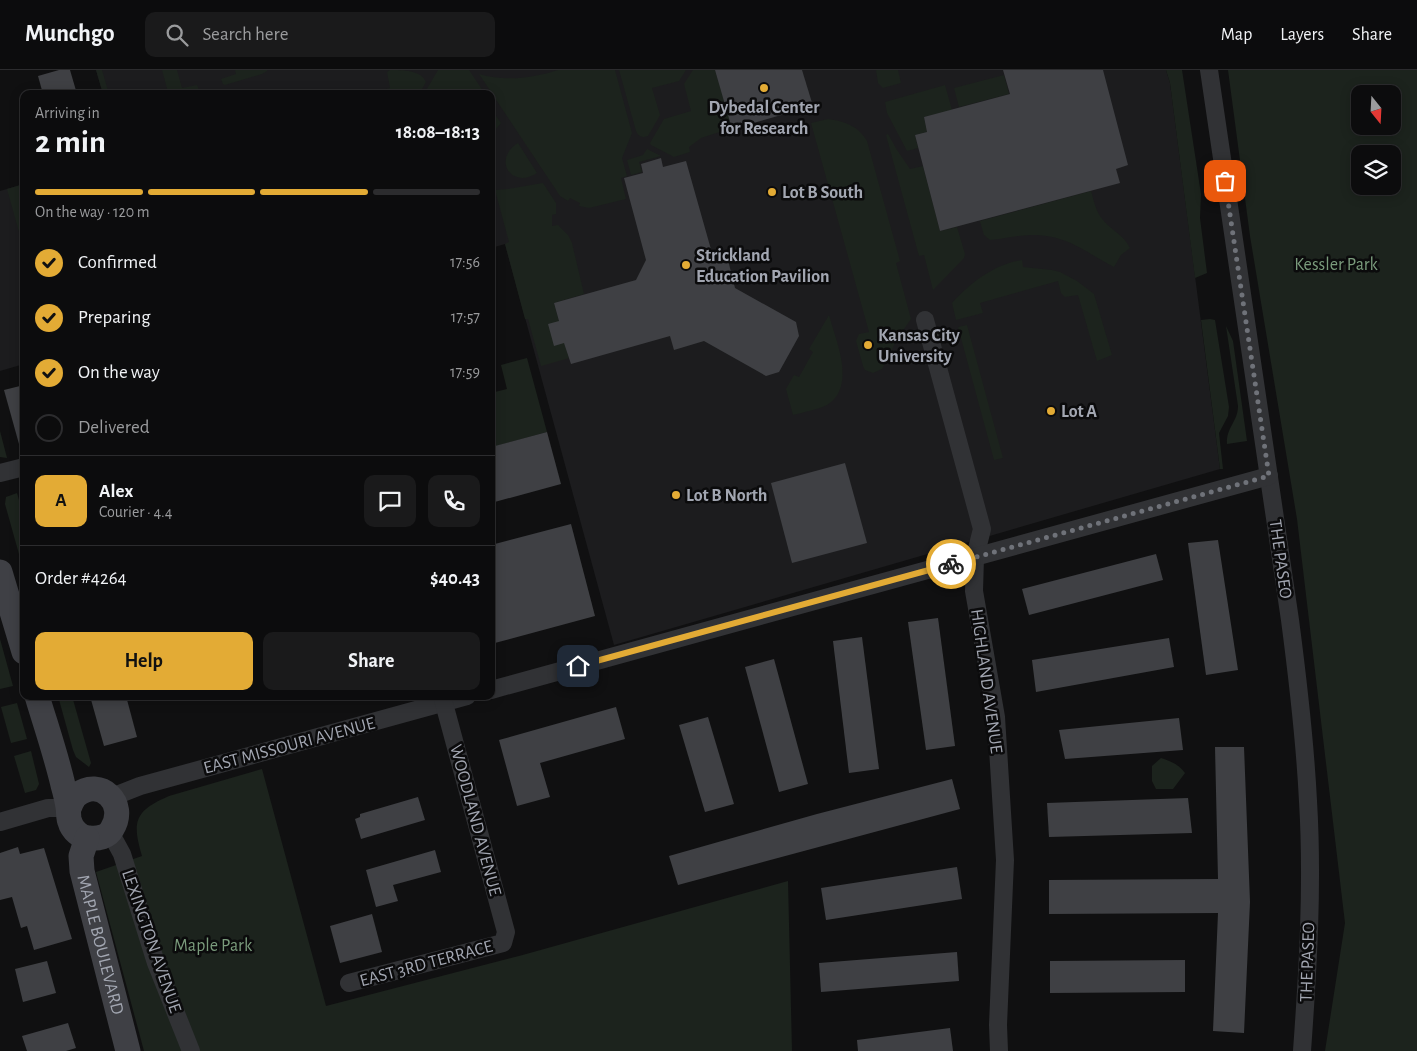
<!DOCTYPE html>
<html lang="en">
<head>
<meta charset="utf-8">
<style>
	:root { --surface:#0c0c0d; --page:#1a1a1b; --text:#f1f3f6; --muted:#9a9b9d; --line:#2c2c2e; --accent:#e3ab35 }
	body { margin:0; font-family:"Alegreya Sans",sans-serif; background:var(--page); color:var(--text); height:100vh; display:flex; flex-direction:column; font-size:19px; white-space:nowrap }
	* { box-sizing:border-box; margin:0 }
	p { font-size:16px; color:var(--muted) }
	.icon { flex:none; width:28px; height:28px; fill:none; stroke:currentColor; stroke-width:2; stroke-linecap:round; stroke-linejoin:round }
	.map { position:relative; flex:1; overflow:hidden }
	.drawer { position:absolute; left:20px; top:20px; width:475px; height:610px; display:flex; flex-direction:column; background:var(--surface); border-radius:10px; box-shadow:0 2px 12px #0003,0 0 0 1px var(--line) }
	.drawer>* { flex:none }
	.needle { width:32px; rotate:162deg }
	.controls { position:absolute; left:1351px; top:15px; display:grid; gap:10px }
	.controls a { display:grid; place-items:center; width:50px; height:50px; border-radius:10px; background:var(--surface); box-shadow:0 2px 12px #0003,0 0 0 1px var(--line); font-size:25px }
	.pin { position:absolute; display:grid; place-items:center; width:42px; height:42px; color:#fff; margin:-21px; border-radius:10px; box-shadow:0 2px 8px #0006 }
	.courier { position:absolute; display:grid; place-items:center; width:50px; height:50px; margin:-25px; border:4px solid #e3ab35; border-radius:50%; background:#fff; color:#222; box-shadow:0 1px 6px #0007 }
	.summary em { font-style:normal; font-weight:600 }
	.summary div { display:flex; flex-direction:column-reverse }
	.summary { display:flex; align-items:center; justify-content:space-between; height:85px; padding:0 15px }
	h1 { font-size:32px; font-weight:600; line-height:38px }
	.bar { display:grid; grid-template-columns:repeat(4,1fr); gap:8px 5px; align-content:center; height:60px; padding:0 15px }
	.bar i { height:6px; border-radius:4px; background:var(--line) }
	.bar .current { background:var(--accent) }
	.bar p { grid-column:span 4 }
	.line { display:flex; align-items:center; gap:12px; padding:0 15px; border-top:1px solid var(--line) }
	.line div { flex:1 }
	.round { display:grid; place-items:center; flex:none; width:52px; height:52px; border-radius:10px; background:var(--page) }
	ol { padding:0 15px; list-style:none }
	li { display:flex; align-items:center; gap:15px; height:55px }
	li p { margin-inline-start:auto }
	li .icon { padding:5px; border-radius:50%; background:var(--accent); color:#111; stroke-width:4 }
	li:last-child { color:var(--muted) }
	li i { width:28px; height:28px; border:2px solid var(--line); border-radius:50% }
	.cta { display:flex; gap:10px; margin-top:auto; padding:10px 15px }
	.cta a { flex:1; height:58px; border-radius:10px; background:var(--accent); color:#111; font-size:20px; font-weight:600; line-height:58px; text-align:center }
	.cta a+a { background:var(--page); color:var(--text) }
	header { display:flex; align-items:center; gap:30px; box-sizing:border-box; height:70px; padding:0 25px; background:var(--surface); border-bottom:1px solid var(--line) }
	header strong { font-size:24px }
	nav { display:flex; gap:28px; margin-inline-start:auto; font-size:18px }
	.search { width:350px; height:45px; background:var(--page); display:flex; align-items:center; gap:12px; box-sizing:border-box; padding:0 18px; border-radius:10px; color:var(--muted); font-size:19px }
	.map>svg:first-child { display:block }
</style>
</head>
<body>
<header>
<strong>Munchgo</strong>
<div class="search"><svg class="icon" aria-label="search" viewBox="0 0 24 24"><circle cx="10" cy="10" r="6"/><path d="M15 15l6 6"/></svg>Search here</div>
<nav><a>Map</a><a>Layers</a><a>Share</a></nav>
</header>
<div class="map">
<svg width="1417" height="981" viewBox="0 0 1417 981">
	<rect width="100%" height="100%" fill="#101011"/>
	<!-- built -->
	<g fill="#1c1c1e">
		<polygon points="96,0 1166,0 1170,13 1220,399 614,575 505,174 491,178 491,24 103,24"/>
		<polygon points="24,114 24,294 0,301 0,121"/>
	</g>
	<!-- green -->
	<g fill="#1c231d" fill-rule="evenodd">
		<polygon points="96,0 102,0 109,24 103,24"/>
		<polygon points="162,0 177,0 182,18 197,15 199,20 193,24 163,24 168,22"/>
		<polygon points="235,0 267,0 267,1 262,4 225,15 223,14 221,9 236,4"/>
		<path d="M390,0C403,0 421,0 426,12L419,24H370L390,18L387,2Z"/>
		<polygon points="438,0 469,0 485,24 424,24"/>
		<path d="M558,0H615L632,63L622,88L627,106L621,108L626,129L589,138L579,136L580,133L570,128L568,131L560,126L479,4C505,12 533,8 558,0Z"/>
		<path d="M619,0H686L679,11L652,18L660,45L648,66C642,68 639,67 636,61Z"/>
		<polygon points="693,0 715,0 732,58 701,68 689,77 690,82 674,87 651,75 650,73 664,49 691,41 684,14"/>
		<polygon points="876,0 898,0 901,13 883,18 878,13"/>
		<polygon points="1166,0 1182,0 1201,124 1200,148 1207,203 1195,208 1170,13"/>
		<path d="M1228,0H1417V981H1325L1345,853L1297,449L1250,166ZM1360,24H1392V56H1360ZM1360,84H1392V116H1360Z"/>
		<polygon points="1004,5 1009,24 959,37 954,18"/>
		<polygon points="945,15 952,40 924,47 927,62 915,65 918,78 907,81 887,43 885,32"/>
		<polygon points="491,33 496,40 494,43 501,53 491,65"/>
		<path d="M828,49C845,51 858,56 867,71L900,191L896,193L911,249L897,269L882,299L873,303L865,300L863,296L856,271L859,264L869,262L811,53Z"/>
		<polygon points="888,64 897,80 910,99 923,96 940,161 957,157 965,184 964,188 933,220 924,185 919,186 886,65"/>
		<path d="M518,73L537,103C511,120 492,89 518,73Z"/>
		<polygon points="647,79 661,86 639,92 642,102 631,105 627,90 643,85"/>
		<polygon points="543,113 556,133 556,144 552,145 552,156 558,155 568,165 572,173 584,224 554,233 569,288 541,296 528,249 525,249 505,174 509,172 495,120 508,119"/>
		<polygon points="24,114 24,180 7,119"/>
		<path d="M1091,121C1094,131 1096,142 1103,150C1112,161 1123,164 1130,178L1121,185L1114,197C1085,182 1068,165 1032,165C1018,165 1004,169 990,170L984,165L980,151Z"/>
		<path d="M1022,190L1023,197L1052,200L1060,202L1077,211L1094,224L1112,285L1097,291L1078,225L1065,227L1061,223L1058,211L980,233L983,243L956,250L952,233C970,213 994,194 1022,190Z"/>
		<path d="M829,245C836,271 857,317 827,335C817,340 804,342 793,345L786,319L794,305L799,307L813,282L809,279Z"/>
		<polygon points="1210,249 1215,250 1229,337 1228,346 1219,363 1223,399 1220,399 1201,250"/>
		<polygon points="967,255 1003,388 994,390 958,257"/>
		<path d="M1226,256L1233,271L1247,371L1227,374C1226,357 1238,352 1238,336Z"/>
		<polygon points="527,288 547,362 496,376 491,359 491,323 507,319 501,295"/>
		<polygon points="0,361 7,388 0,387"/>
		<polygon points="17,423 24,448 24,502 5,434 6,427"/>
		<polygon points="0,569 13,616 0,619"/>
		<polygon points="58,626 72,626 91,693 89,697 76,687 73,680"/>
		<polygon points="17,633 27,669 11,673 1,637"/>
		<polygon points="31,681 39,714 36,720 25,723 14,686"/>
		<path d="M1161,688C1171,691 1179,695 1185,703L1173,719H1156L1152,711V696Z"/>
		<path d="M262,699L326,936L519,886L788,811L792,981H144L96,802L142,786C132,752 134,741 169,726Z"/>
	</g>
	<!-- building -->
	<g fill="#3f4044">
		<polygon points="59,0 70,0 77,24 43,24 38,6"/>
		<polygon points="715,0 802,0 813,36 732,59"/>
		<polygon points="1003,0 1103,0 1128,95 1116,99 1120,113 940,161 915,65 927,62 924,47 1010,24"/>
		<polygon points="661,88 663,97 686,91 714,190 727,186 735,218 796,252 799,266 779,302 766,306 704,271 674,280 670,266 571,294 564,273 554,276 548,254 559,251 554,233 636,210 646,190 624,108 643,103 641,94"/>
		<polygon points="24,315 24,373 19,374 4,320"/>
		<polygon points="547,362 561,414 491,433 491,377"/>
		<polygon points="845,393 867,473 792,493 771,413"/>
		<polygon points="571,454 595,546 491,574 491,475"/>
		<polygon points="1218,470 1238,600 1206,605 1188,473"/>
		<polygon points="1156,484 1163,510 1029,545 1022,519"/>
		<polygon points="938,548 955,676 926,680 908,552"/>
		<polygon points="862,567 879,699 849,703 833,571"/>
		<polygon points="1169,568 1174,597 1036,622 1032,590"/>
		<polygon points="774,589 808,714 779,722 745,597"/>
		<polygon points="90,626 126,626 137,667 104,676"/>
		<polygon points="616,637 625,669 540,693 550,727 517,736 499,670"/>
		<polygon points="708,647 734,734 705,742 679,655"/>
		<polygon points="1179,648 1183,680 1065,689 1059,660"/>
		<polygon points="1215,677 1244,677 1250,832 1244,963 1213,961 1218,843 1049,844 1049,810 1218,809"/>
		<polygon points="952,709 960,739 678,815 669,786 817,744"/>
		<polygon points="418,727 425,750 361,769 355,749 360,747 360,744"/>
		<polygon points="1188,728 1192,763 1049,767 1047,733"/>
		<polygon points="18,777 20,784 44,778 72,869 34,880 27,856 21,858 12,827 0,830 0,783"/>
		<polygon points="435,780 441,802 393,815 398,831 376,837 366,800"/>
		<polygon points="957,797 962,829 826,850 821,818"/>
		<polygon points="372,844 382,882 340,893 330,856"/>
		<polygon points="957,882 959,911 821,922 819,893"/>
		<polygon points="1185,890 1185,922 1050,923 1050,891"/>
		<polygon points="47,891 56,923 23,932 15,899"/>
		<polygon points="68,953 76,978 66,981 27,981 22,966"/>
		<polygon points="950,958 953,981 858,981 857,970"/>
	</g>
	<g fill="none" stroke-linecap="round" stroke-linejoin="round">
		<!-- street -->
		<g stroke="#313235" stroke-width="18">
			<path d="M1209,0L1290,550C1298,611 1305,671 1308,731C1313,814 1308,898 1302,981"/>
			<polyline points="925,250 982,459 975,487 974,521 996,647 1005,790 998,955 999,981"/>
			<polyline points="0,403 24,397"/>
			<polyline points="491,620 1269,406"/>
			<polyline points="112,727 140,716 467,626"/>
			<polyline points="0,752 48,738 69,738"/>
			<polyline points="110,762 122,784 156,893 191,981"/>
			<polyline points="349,913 503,873 506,862 442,626"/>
		</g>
		<!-- secondary -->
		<g stroke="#3f4045" stroke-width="25">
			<polyline points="0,502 24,582"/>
			<path d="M37,626C46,656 56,685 63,715C65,722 67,730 68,737C69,742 68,748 70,752C72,760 81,768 89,768C98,769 108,767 112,759C128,733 100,707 77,725C73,728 71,734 69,738"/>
			<path id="s1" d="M87,768L81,786L82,801L128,981"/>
		</g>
	</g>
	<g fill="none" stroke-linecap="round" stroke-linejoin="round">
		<!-- done -->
		<polyline stroke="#6f7279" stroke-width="5" stroke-dasharray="0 9" points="951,494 1269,406 1225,111"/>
		<!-- route -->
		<polyline stroke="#e3ab35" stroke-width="6" points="578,596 951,494"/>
	</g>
	<!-- markers -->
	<g fill="#e3ab35" stroke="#0b0b0c" stroke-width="2">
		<circle cx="764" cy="18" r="5"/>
		<circle cx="772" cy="122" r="5"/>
		<circle cx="686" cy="195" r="5"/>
		<circle cx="868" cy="275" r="5"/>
		<circle cx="1051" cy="341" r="5"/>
		<circle cx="676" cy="425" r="5"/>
	</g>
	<g text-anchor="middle" stroke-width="5" stroke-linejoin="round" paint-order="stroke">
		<!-- poi labels -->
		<g font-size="18" font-weight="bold" fill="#a2a6b1" stroke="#0b0b0c" text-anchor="start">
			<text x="764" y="43" text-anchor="middle">Dybedal Center<tspan x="764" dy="21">for Research</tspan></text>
			<text x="782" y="128">Lot B South</text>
			<text x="696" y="191">Strickland<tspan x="696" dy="21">Education Pavilion</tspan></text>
			<text x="878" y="271">Kansas City<tspan x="878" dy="21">University</tspan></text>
			<text x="1061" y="347">Lot A</text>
			<text x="686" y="431">Lot B North</text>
		</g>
		<!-- park labels -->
		<g font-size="18" fill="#7a9b7c" stroke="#0b0b0c">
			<text x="1336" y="200">Kessler Park</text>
			<text x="213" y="881">Maple Park</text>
		</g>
		<!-- street labels -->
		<g font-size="18" fill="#a2a6b1" stroke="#0b0b0c">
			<text transform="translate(1281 489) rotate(82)" y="6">THE PASEO</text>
			<text transform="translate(987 611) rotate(82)" y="6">HIGHLAND AVENUE</text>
			<text transform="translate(289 675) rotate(-15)" y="6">EAST MISSOURI AVENUE</text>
			<text transform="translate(476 750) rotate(75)" y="6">WOODLAND AVENUE</text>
			<text transform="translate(152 871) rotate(71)" y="6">LEXINGTON AVENUE</text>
			<text dy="6" stroke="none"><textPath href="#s1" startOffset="110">MAPLE BOULEVARD</textPath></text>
			<text transform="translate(1307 892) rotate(-88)" y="6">THE PASEO</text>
			<text transform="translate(426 893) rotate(-15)" y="6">EAST 3RD TERRACE</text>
		</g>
	</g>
</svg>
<div class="controls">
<a><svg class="needle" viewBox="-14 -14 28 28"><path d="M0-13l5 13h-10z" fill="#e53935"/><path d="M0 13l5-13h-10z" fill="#9a9b9d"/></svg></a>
<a><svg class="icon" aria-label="layers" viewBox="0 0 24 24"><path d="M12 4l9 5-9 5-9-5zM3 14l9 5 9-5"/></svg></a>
</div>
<div class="pin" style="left:1225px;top:111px;background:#ea580c"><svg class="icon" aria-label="bag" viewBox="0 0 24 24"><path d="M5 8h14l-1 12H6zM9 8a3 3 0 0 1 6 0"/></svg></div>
<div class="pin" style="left:578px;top:596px;background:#1f2937"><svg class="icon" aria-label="home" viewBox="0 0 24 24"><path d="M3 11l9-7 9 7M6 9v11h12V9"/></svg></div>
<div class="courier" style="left:951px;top:494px"><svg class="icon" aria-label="bike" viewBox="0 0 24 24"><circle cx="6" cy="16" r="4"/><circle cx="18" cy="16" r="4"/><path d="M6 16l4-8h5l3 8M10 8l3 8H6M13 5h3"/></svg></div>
<section class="drawer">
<div class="summary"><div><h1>2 min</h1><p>Arriving in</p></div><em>18:08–18:13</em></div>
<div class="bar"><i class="current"></i><i class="current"></i><i class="current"></i><i></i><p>On the way · 120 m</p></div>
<ol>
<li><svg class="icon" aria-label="check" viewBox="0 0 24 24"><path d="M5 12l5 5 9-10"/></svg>Confirmed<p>17:56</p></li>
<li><svg class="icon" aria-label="check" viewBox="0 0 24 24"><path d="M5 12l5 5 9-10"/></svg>Preparing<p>17:57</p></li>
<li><svg class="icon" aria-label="check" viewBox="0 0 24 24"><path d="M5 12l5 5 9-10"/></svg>On the way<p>17:59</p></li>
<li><i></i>Delivered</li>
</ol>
<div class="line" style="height:90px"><b class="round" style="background:var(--accent);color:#111">A</b><div><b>Alex</b><p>Courier · 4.4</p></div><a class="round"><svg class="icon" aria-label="chat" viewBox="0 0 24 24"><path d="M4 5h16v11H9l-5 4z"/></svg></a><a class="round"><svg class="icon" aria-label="phone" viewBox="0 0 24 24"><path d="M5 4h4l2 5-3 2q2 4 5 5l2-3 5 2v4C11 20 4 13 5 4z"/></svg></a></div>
<div class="line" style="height:65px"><div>Order #4264</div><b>$40.43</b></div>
<div class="cta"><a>Help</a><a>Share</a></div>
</section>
</div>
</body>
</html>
